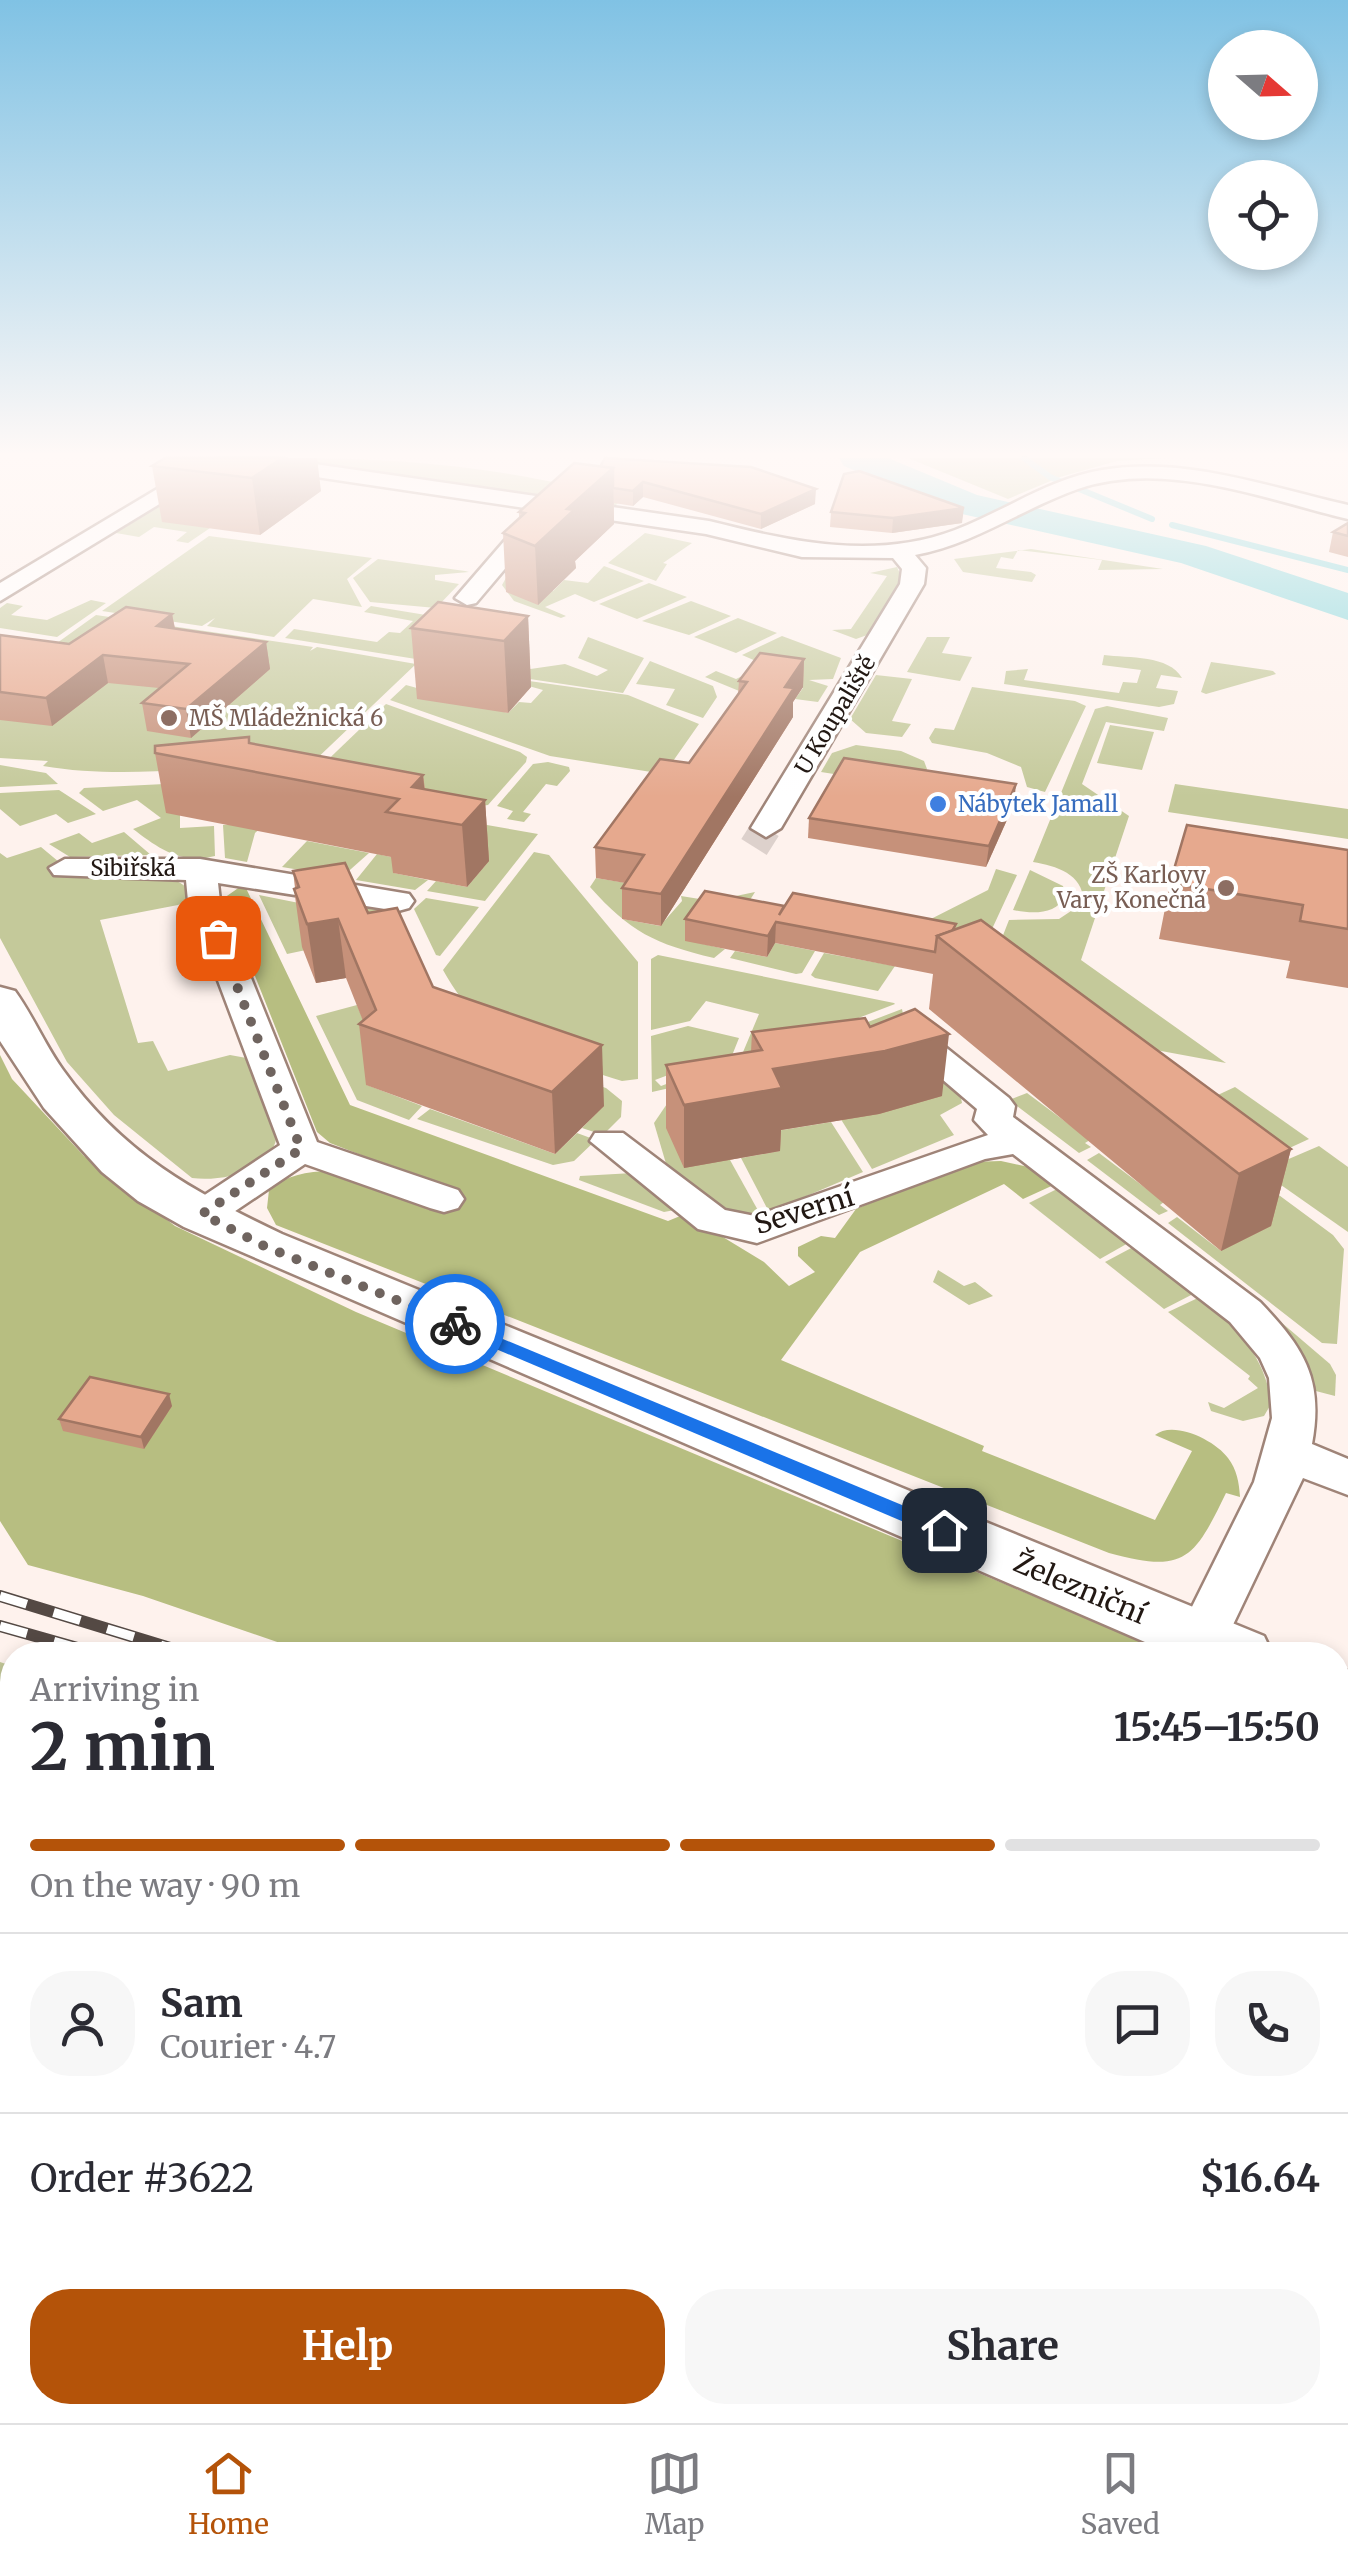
<!DOCTYPE html>
<html lang="en">
<head>
<meta charset="utf-8">
<style>
	:root { --surface:#fff; --page:#f7f7f7; --text:#2b2b33; --muted:#7c7c81; --line:#e1e1e2; --accent:#b45309 }
	body { margin:0; font-family:Merriweather,serif; background:var(--page); color:var(--text); height:100vh; display:flex; flex-direction:column; font-size:38px; white-space:nowrap }
	* { box-sizing:border-box; margin:0 }
	p { font-size:32px; color:var(--muted) }
	.icon { flex:none; width:55px; height:55px; fill:none; stroke:currentColor; stroke-width:2; stroke-linecap:round; stroke-linejoin:round }
	.map { position:relative; flex:1; overflow:hidden }
	.panel { position:absolute; left:0px; top:1642px; width:1350px; height:782px; display:flex; flex-direction:column; background:var(--surface); border-radius:40px 40px 0 0; box-shadow:0 5px 15px #0003 }
	.panel>* { flex:none }
	.needle { width:65px; rotate:110deg }
	.fabs { position:absolute; left:1208px; top:30px; display:grid; gap:20px }
	.fabs a { display:grid; place-items:center; width:110px; height:110px; border-radius:50%; background:var(--surface); box-shadow:0 5px 15px #0003; font-size:50px }
	.pin { position:absolute; display:grid; place-items:center; width:85px; height:85px; color:#fff; margin:-42px; border-radius:20px; box-shadow:0 5px 15px #0006 }
	.courier { position:absolute; display:grid; place-items:center; width:100px; height:100px; margin:-50px; border:8px solid #1a73e8; border-radius:50%; background:#fff; color:#222; box-shadow:0 2px 12px #0007 }
	.headline em { font-style:normal; font-weight:700 }
	.headline div { display:flex; flex-direction:column-reverse }
	.headline { display:flex; align-items:center; justify-content:space-between; height:170px; padding:0 30px }
	h1 { font-size:65px; font-weight:700; line-height:75px }
	.bar { display:grid; grid-template-columns:repeat(4,1fr); gap:15px 10px; align-content:center; height:120px; padding:0 30px }
	.bar i { height:12px; border-radius:8px; background:var(--line) }
	.bar .selected { background:var(--accent) }
	.bar p { grid-column:span 4 }
	.line { display:flex; align-items:center; gap:25px; padding:0 30px; border-top:2px solid var(--line) }
	.line div { flex:1 }
	.round { display:grid; place-items:center; flex:none; width:105px; height:105px; border-radius:40px; background:var(--page) }
	.primary-button { display:flex; gap:20px; margin-top:auto; padding:20px 30px }
	.primary-button a { flex:1; height:115px; border-radius:40px; background:var(--accent); color:#fff; font-size:40px; font-weight:700; line-height:115px; text-align:center }
	.primary-button a+a { background:var(--page); color:var(--text) }
	.dock { display:flex; justify-content:space-around; align-items:center; height:140px; border-top:2px solid var(--line); background:var(--surface); font-size:28px; color:var(--muted) }
	.dock a { display:grid; justify-items:center; gap:5px }
	.dock .selected { color:var(--accent) }
	.map>svg:first-child { display:block }
</style>
</head>
<body>
<div class="map">
<svg width="1348" height="2423" viewBox="0 0 1348 2423">
	<rect width="100%" height="100%" fill="#fef2ed"/>
	<!-- green -->
	<g fill="#c4c99a">
		<path d="M295,458C400,458 521,468 621,500L613,508L306,464Z"/>
		<polygon points="908,458 1165,458 1117,461 1060,477 1008,499"/>
		<polygon points="168,501 238,509 188,543 176,541 187,532 154,527 139,537 116,533"/>
		<polygon points="645,533 692,543 663,563 667,564 656,581 608,563"/>
		<polygon points="209,536 372,558 347,579 362,607 313,599 274,637 207,626 215,618 202,626 102,611"/>
		<polygon points="1031,549 1163,569 1098,570 1102,560 1018,550 1013,559 1001,557 996,568 1031,572 1036,575 1032,582 963,572 954,559"/>
		<polygon points="378,559 465,571 469,572 435,575 435,580 459,584 436,608 370,602 353,578"/>
		<polygon points="604,566 644,581 594,602 575,594 545,607 566,616 561,618 514,601 502,585 507,576 515,585 553,591 564,580 588,583"/>
		<polygon points="897,567 902,578 870,634 856,639 832,630 851,629 887,576 870,573"/>
		<polygon points="649,583 687,597 637,619 599,604"/>
		<polygon points="91,600 106,603 57,637 0,628 0,608 7,603 23,606 11,615 47,620"/>
		<polygon points="691,601 731,616 689,635 642,621"/>
		<polygon points="371,606 426,615 422,660 285,638 294,629 377,642 389,632 400,633 413,621 364,612"/>
		<path d="M96,615L313,647L310,651L317,647L416,664L309,766C221,763 130,781 43,766L48,761L0,758V684Z"/>
		<polygon points="738,618 777,633 736,653 694,637"/>
		<polygon points="782,636 841,658 833,679 809,680 828,686 818,702 795,699 803,688 749,695 705,677 716,671 736,679 765,665 742,655"/>
		<polygon points="588,637 644,658 623,693 496,674 565,664 597,676 608,670 578,658"/>
		<polygon points="927,637 950,637 942,653 972,657 960,681 907,672"/>
		<path d="M1104,655C1129,658 1169,655 1182,678L1161,675L1156,688L1178,691L1174,704L1159,707L1004,684L1006,671L1028,669L1024,680L1119,693L1123,682L1137,683L1141,670L1102,665Z"/>
		<polygon points="650,661 713,686 717,697 703,718 666,705 675,689 636,684"/>
		<polygon points="1211,662 1273,671 1276,674 1206,694 1201,692"/>
		<polygon points="876,675 912,679 892,721 911,724 902,737 866,733 850,719"/>
		<polygon points="493,676 628,695 699,724 664,774 550,756 390,700 406,685 508,713 519,702 531,703 543,690"/>
		<polygon points="972,687 1075,701 1086,706 1045,792 1027,787 1021,767 987,753 932,743 929,738 935,728 954,730"/>
		<polygon points="386,704 520,752 527,757 526,762 488,805 481,806 312,775"/>
		<path d="M1107,706L1168,718L1164,731L1106,722L1082,784L1129,816L1081,960L1226,1063L1118,1043L998,948L1009,920L1059,919L1083,903C1085,875 1057,866 1033,862L1095,709Z"/>
		<polygon points="1110,725 1154,732 1142,770 1097,763"/>
		<polygon points="856,745 901,751 924,761 927,769 917,787 821,772 832,753"/>
		<polygon points="548,762 569,767 570,771 557,786 546,784 523,812 531,814 524,822 507,819 513,811 497,806 533,764"/>
		<polygon points="0,765 46,773 58,784 0,787"/>
		<path d="M205,782L180,804V828L214,826L215,856C181,865 158,848 133,829L161,818L137,800L103,811L79,793L84,788Z"/>
		<polygon points="1175,784 1348,809 1348,839 1168,812"/>
		<polygon points="59,790 96,814 68,823 56,814 20,826 0,809 0,793"/>
		<polygon points="259,822 264,825 255,833 247,862 225,858 223,825"/>
		<polygon points="487,825 538,834 485,901 427,891 436,881 467,887 488,862 480,827"/>
		<polygon points="124,832 151,855 70,857 49,844 79,833 92,843"/>
		<polygon points="307,841 369,853 342,877 282,867"/>
		<path d="M41,847L59,862L56,875C89,875 161,865 186,887L187,901L178,905L100,920L138,1043L153,1041L168,1071L230,1055L252,1059C259,1079 275,1106 277,1127C280,1171 223,1182 192,1178L114,1115L67,1062L0,938V853L7,858Z"/>
		<path d="M534,852L549,855L638,962V1079L622,1081C536,1053 491,1055 443,970Z"/>
		<polygon points="377,854 405,860 394,873 428,880 415,890 356,880"/>
		<polygon points="996,869 1017,875 992,929 977,933 923,923 988,890"/>
		<path d="M1030,870L1063,886L1066,896C1055,915 1033,914 1013,910Z"/>
		<path d="M596,878L645,886L623,919L660,926L682,901L681,896L712,901L755,892L738,919L686,940L725,949L714,958C655,944 630,932 590,887Z"/>
		<polygon points="259,895 319,907 327,899 399,909 406,929 287,954"/>
		<polygon points="426,898 479,907 440,956 436,955 414,909"/>
		<polygon points="775,943 815,951 802,973 796,974 730,958 735,951 767,957"/>
		<polygon points="824,953 895,966 878,991 815,978 811,975"/>
		<polygon points="658,955 894,1003 895,1004 738,1064 759,1014 706,1001 690,1021 651,1030 651,959"/>
		<polygon points="357,1005 369,1034 367,1085 422,1106 409,1120 357,1100 316,1016"/>
		<polygon points="902,1009 906,1030 960,1093 962,1103 940,1115 954,1135 872,1169 797,1049"/>
		<polygon points="688,1026 739,1038 727,1068 692,1066 655,1080 661,1086 677,1080 683,1085 652,1092 651,1036"/>
		<polygon points="508,1055 606,1088 622,1101 621,1117 603,1135 582,1128 603,1106"/>
		<polygon points="1235,1087 1309,1139 1253,1165 1181,1112"/>
		<polygon points="1027,1093 1090,1140 1085,1143 1091,1147 1079,1153 1009,1100"/>
		<polygon points="673,1095 730,1160 760,1214 726,1211 667,1167 654,1123"/>
		<polygon points="430,1109 555,1154 577,1133 596,1140 574,1161 553,1165 417,1119"/>
		<polygon points="831,1122 863,1172 769,1212 741,1158 779,1151 770,1132"/>
		<polygon points="1319,1146 1348,1167 1348,1232 1261,1171"/>
		<polygon points="1099,1153 1164,1202 1160,1205 1168,1211 1159,1215 1087,1160"/>
		<polygon points="633,1173 680,1209 664,1212 579,1180 580,1176"/>
		<polygon points="1253,1176 1333,1235 1344,1249 1337,1344 1322,1343 1168,1223 1177,1217 1221,1251"/>
		<polygon points="1061,1187 1130,1242 1100,1259 1029,1203"/>
		<polygon points="1135,1246 1195,1293 1164,1309 1105,1262"/>
		<polygon points="938,1270 964,1286 975,1282 993,1296 969,1305 933,1282"/>
		<path d="M1200,1297C1235,1326 1266,1356 1271,1404L1264,1416L1243,1421L1211,1411L1208,1402L1224,1408L1258,1388L1248,1379L1250,1376L1168,1312Z"/>
		<polygon points="1269,1312 1330,1364 1336,1375 1335,1396 1312,1390 1266,1313"/>
		<polygon points="0,1662 12,1666 12,2412 1215,2412 1226,2423 0,2423"/>
	</g>
	<!-- forest -->
	<g fill="#b7be81">
		<path d="M244,884L350,1105L668,1221L685,1214L764,1262L789,1286L815,1272L798,1256V1247L821,1236L835,1238L856,1209L970,1162L1001,1161L1033,1168L1058,1183L1023,1199L1004,1184L860,1252L781,1360L984,1446L982,1451L1155,1520L1192,1451L1155,1435C1173,1420 1215,1440 1228,1458C1237,1470 1239,1482 1240,1497L1226,1493C1194,1559 1185,1574 1109,1553L276,1225L267,1208L269,1190C313,1151 404,1183 457,1192L330,1143L317,1132L224,898Z"/>
		<polygon points="0,1055 12,1079 84,1156 175,1226 356,1312 1174,1655 315,1655 143,1596 28,1565 0,1521"/>
		<polygon points="1338,1723 1348,1728 1348,1964 1338,1957"/>
	</g>
	<g fill="none" stroke-linecap="round" stroke-linejoin="round">
		<!-- stream -->
		<g stroke="#85d7dd" stroke-width="6">
			<polyline points="1024,458 1050,477 1152,519"/>
			<polyline points="1172,525 1348,570"/>
		</g>
		<!-- river -->
		<polygon fill="#85d7dd" fill-rule="evenodd" points="839,458 888,458 977,495 1206,546 1348,593 1348,620 1181,563 953,512 844,466"/>
		<!-- minor-tunnel -->
		<polyline stroke="#ddd1cc" stroke-width="30" stroke-dasharray="30 15" stroke-linecap="butt" points="754,847 766,828"/>
		<!-- minor casing -->
		<g stroke="#9f8478" stroke-width="5">
			<g id="minor">
				<path d="M218,458H273L709,521C790,541 873,561 955,530C1005,511 1048,479 1102,470C1184,456 1269,487 1348,505V519C1264,499 1164,459 1078,489C1021,509 975,544 915,555L926,568L924,584L781,828L766,837L751,828L900,584L902,569L893,558L802,557L706,534L548,511L547,519L476,603L467,605L455,598L532,509L229,464Z"/>
				<polygon points="204,461 215,467 212,472 0,601 0,583"/>
				<polygon points="65,859 200,859 409,894 414,901 409,908 398,911 218,883 220,901 317,1142 458,1190 464,1199 458,1208 444,1212 430,1208 305,1164 216,1224 202,1228 188,1224 182,1215 188,1206 280,1145 188,901 186,880 54,875 49,868"/>
				<path d="M926,1039L939,1042L1009,1098L1015,1106L1013,1117L1260,1302C1304,1348 1324,1379 1312,1444L1348,1459V1495L1303,1478L1219,1654H1183L1176,1639L1254,1482L1272,1418L1269,1378L1260,1358L1230,1322L1013,1154L985,1159L757,1243L698,1229L590,1141L595,1133H623L725,1210L755,1216L988,1135L974,1120L977,1109L908,1050L913,1042Z"/>
			</g>
		</g>
		<!-- tertiary casing -->
		<g stroke="#9f8478" stroke-width="5">
			<g id="tertiary">
				<path d="M0,987L15,991C33,1016 45,1045 63,1070C123,1154 192,1191 282,1234L1264,1636L1273,1655H1175L184,1227L138,1201L102,1172L44,1108L0,1041Z"/>
				<polygon points="1338,1668 1348,1671 1348,1726 1338,1723"/>
			</g>
		</g>
		<!-- minor -->
		<use href="#minor" fill="#fff" fill-rule="evenodd"/>
		<!-- tertiary -->
		<use href="#tertiary" fill="#fff" fill-rule="evenodd"/>
		<!-- rail-far1 casing -->
		<g stroke="#544944" stroke-width="12">
			<g id="rail-far1">
				<polyline points="0,1596 193,1655"/>
				<polyline points="0,1626 102,1655"/>
			</g>
		</g>
		<!-- rail casing -->
		<g stroke="#544944" stroke-width="15">
			<g id="rail">
				<polyline points="1338,2399 1348,2409"/>
				<polyline points="1288,2412 1299,2423"/>
			</g>
		</g>
		<!-- rail-far1 -->
		<use href="#rail-far1" stroke="#fff" stroke-width="9" stroke-dasharray="28" stroke-linecap="butt"/>
		<!-- rail -->
		<use href="#rail" stroke="#fff" stroke-width="11" stroke-dasharray="35" stroke-linecap="butt"/>
	</g>
	<!-- wall -->
	<g fill="#c6917a">
		<polygon points="165,458 321,491 260,535 162,522 152,466"/>
		<polygon points="574,463 815,504 761,529 643,497 633,506 614,503 614,524 575,561 576,568 538,605 506,592 503,533 519,518 519,512"/>
		<polygon points="831,512 962,523 892,533 830,527"/>
		<polygon points="1348,523 1348,557 1329,552 1333,532"/>
		<polygon points="172,614 175,628 266,642 270,669 191,738 147,731 142,703 159,688 108,683 52,726 0,720 0,635 69,644"/>
		<polygon points="528,616 531,687 508,713 417,699 411,628"/>
		<polygon points="804,659 803,687 793,702 793,717 661,926 622,919 622,888 625,883 596,878 595,847 689,763 738,694 739,681"/>
		<polygon points="250,743 423,775 425,789 485,800 489,861 467,887 393,873 391,857 166,813 155,753"/>
		<polygon points="1014,804 986,867 808,838 809,818"/>
		<polygon points="1348,850 1348,988 1286,978 1290,961 1159,939 1170,883"/>
		<polygon points="293,871 368,913 433,987 604,1106 555,1154 366,1085 359,1024 363,1021 346,978 316,983 302,947 294,889 295,888"/>
		<polygon points="784,906 956,924 955,930 1291,1149 1271,1226 1221,1251 929,1009 933,974 775,943 767,957 685,941 685,919"/>
		<polygon points="870,1027 942,1096 879,1114 781,1130 780,1151 684,1168 666,1128 666,1065 751,1052 752,1032"/>
		<polygon points="172,1406 144,1449 63,1431 59,1419"/>
	</g>
	<!-- shaded-wall -->
	<g fill="#a17663">
		<polygon points="282,458 317,458 321,491 260,535 252,478"/>
		<polygon points="613,468 614,524 575,561 576,568 538,605 535,546 567,509"/>
		<polygon points="643,482 643,497 633,506 633,491"/>
		<polygon points="816,489 815,504 761,529 761,514"/>
		<polygon points="964,508 962,523 892,533 893,518"/>
		<polygon points="172,614 177,641 157,626"/>
		<polygon points="528,616 531,687 508,713 504,641"/>
		<polygon points="266,642 270,669 191,738 186,709"/>
		<polygon points="103,655 108,683 52,726 46,698"/>
		<polygon points="804,659 803,687 793,702 793,717 661,926 661,894 785,687"/>
		<polygon points="423,775 427,819 412,787"/>
		<polygon points="1016,784 1014,804 986,867 989,846"/>
		<polygon points="485,800 489,861 467,887 462,825"/>
		<polygon points="338,919 346,978 316,983 307,924"/>
		<polygon points="776,922 775,943 767,957 768,936"/>
		<polygon points="949,1034 942,1096 879,1114 781,1130 780,1151 684,1168 684,1105 773,1069"/>
		<polygon points="602,1045 604,1106 555,1154 552,1092"/>
		<polygon points="1291,1149 1271,1226 1221,1251 1239,1174"/>
		<polygon points="169,1394 172,1406 144,1449 141,1437"/>
	</g>
	<!-- building -->
	<g fill="#e6a98e" stroke="#a17663" stroke-width="2.5">
		<polygon points="165,458 282,458 252,478 152,466"/>
		<polygon points="605,458 751,467 816,489 761,514 643,482 633,491 613,488 613,468 600,467"/>
		<polygon points="574,463 613,468 567,509 574,510 535,546 503,533 525,513 519,512"/>
		<polygon points="859,471 964,508 893,518 831,512 844,474"/>
		<polygon points="1348,523 1348,536 1333,532"/>
		<polygon points="438,602 528,616 504,641 411,628"/>
		<polygon points="126,607 172,614 157,626 266,642 186,709 142,703 189,664 103,655 46,698 0,692 0,635 69,644"/>
		<polygon points="760,653 804,659 785,687 794,688 661,894 622,888 644,855 595,847 660,759 689,763 747,682 739,681"/>
		<polygon points="249,737 249,743 423,775 412,787 485,800 462,825 386,812 399,799 155,753 155,746"/>
		<polygon points="844,758 1016,784 989,846 809,818"/>
		<polygon points="1187,825 1348,850 1348,929 1300,921 1303,905 1170,883"/>
		<polygon points="345,863 368,913 397,908 433,987 602,1045 552,1092 359,1024 376,1010 338,919 307,924 294,889 299,887 293,871"/>
		<polygon points="705,891 784,906 779,915 793,893 956,924 952,931 937,936 935,952 776,922 768,936 685,919"/>
		<polygon points="981,920 1291,1149 1239,1174 937,936"/>
		<polygon points="915,1009 949,1034 885,1051 773,1069 782,1088 684,1105 666,1065 762,1050 752,1032 865,1018 870,1027"/>
		<polygon points="90,1377 169,1394 141,1437 59,1419"/>
	</g>
	<!-- sky -->
	<linearGradient id="sky" x2="0" y2="1"><stop stop-color="#80c2e4"/><stop offset="0.57" stop-color="#fff9f7"/><stop offset="1" stop-color="#fff9f7" stop-opacity="0"/></linearGradient>
	<rect width="1348" height="797" fill="url(#sky)"/>
	<!-- route -->
	<polygon fill="#1a73e8" points="455,1319 950,1525 953,1530 944,1538 937,1536 449,1329 447,1324"/>
	<g fill="none" stroke-linecap="round" stroke-linejoin="round">
		<!-- done -->
		<polyline stroke="#6f645f" stroke-width="10" stroke-dasharray="0 18" points="218,938 301,1149 202,1214 264,1246 455,1324"/>
	</g>
	<!-- markers -->
	<g fill="#8d6e63" stroke="#fff" stroke-width="4">
		<circle cx="169" cy="718" r="10"/>
		<circle cx="1226" cy="888" r="10"/>
	</g>
	<circle fill="#3f7fe0" stroke="#fff" stroke-width="4" cx="938" cy="804" r="10"/>
	<g text-anchor="middle" stroke-width="8" stroke-linejoin="round" paint-order="stroke">
		<!-- far-street labels -->
		<g font-size="22" fill="#221813" stroke="#fff">
			<text transform="translate(835 715) rotate(-59)" y="8">U Koupaliště</text>
			<text x="133" y="876">Sibiřská</text>
		</g>
		<!-- far-education labels -->
		<g font-size="22" fill="#785e54" stroke="#fff" text-anchor="start">
			<text x="189" y="726">MŠ Mládežnická 6</text>
			<text x="1206" y="883" text-anchor="end">ZŠ Karlovy<tspan x="1206" dy="25">Vary, Konečná</tspan></text>
		</g>
		<!-- far-shop labels -->
		<g font-size="22" fill="#366cbe" stroke="#fff" text-anchor="start">
			<text x="958" y="812">Nábytek Jamall</text>
		</g>
		<!-- street labels -->
		<g font-size="28" fill="#221813" stroke="#fff">
			<text transform="translate(804 1210) rotate(-17)" y="10">Severní</text>
			<text transform="translate(1080 1588) rotate(23)" y="10">Železniční</text>
		</g>
	</g>
</svg>
<div class="fabs">
<a><svg class="needle" viewBox="-14 -14 28 28"><path d="M0-13l5 13h-10z" fill="#e53935"/><path d="M0 13l5-13h-10z" fill="#7c7c81"/></svg></a>
<a><svg class="icon" aria-label="locate" viewBox="0 0 24 24"><circle cx="12" cy="12" r="6"/><path d="M12 2v4M12 18v4M2 12h4M18 12h4"/></svg></a>
</div>
<div class="pin" style="left:218px;top:938px;background:#ea580c"><svg class="icon" aria-label="bag" viewBox="0 0 24 24"><path d="M5 8h14l-1 12H6zM9 8a3 3 0 0 1 6 0"/></svg></div>
<div class="pin" style="left:944px;top:1530px;background:#1f2937"><svg class="icon" aria-label="home" viewBox="0 0 24 24"><path d="M3 11l9-7 9 7M6 9v11h12V9"/></svg></div>
<div class="courier" style="left:455px;top:1324px"><svg class="icon" aria-label="bike" viewBox="0 0 24 24"><circle cx="6" cy="16" r="4"/><circle cx="18" cy="16" r="4"/><path d="M6 16l4-8h5l3 8M10 8l3 8H6M13 5h3"/></svg></div>
<section class="panel">
<div class="headline"><div><h1>2 min</h1><p>Arriving in</p></div><em>15:45–15:50</em></div>
<div class="bar"><i class="selected"></i><i class="selected"></i><i class="selected"></i><i></i><p>On the way · 90 m</p></div>
<div class="line" style="height:180px"><a class="round"><svg class="icon" aria-label="person" viewBox="0 0 24 24"><circle cx="12" cy="8" r="4"/><path d="M4 21q1-7 8-7t8 7"/></svg></a><div><b>Sam</b><p>Courier · 4.7</p></div><a class="round"><svg class="icon" aria-label="chat" viewBox="0 0 24 24"><path d="M4 5h16v11H9l-5 4z"/></svg></a><a class="round"><svg class="icon" aria-label="phone" viewBox="0 0 24 24"><path d="M5 4h4l2 5-3 2q2 4 5 5l2-3 5 2v4C11 20 4 13 5 4z"/></svg></a></div>
<div class="line" style="height:130px"><div>Order #3622</div><b>$16.64</b></div>
<div class="primary-button"><a>Help</a><a>Share</a></div>
</section>
</div>
<nav class="dock">
<a class="selected"><svg class="icon" aria-label="home" viewBox="0 0 24 24"><path d="M3 11l9-7 9 7M6 9v11h12V9"/></svg>Home</a>
<a><svg class="icon" aria-label="map" viewBox="0 0 24 24"><path d="M3 6l6-2 6 2 6-2v14l-6 2-6-2-6 2zM9 4v14M15 6v14"/></svg>Map</a>
<a><svg class="icon" aria-label="saved" viewBox="0 0 24 24"><path d="M7 4h10v16l-5-4-5 4z"/></svg>Saved</a>
</nav>
</body>
</html>
